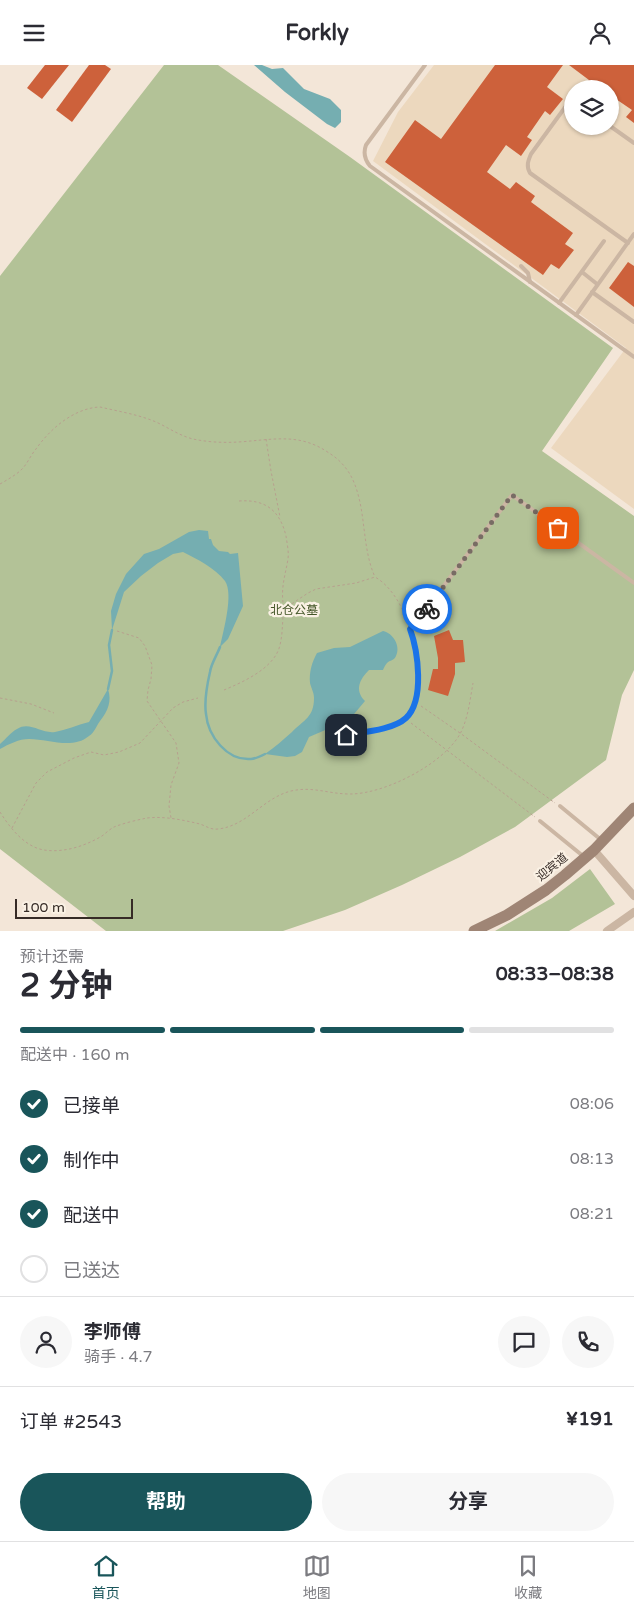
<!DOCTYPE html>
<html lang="zh">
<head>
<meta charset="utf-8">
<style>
	:root { --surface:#fff; --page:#f7f7f7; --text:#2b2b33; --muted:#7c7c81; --line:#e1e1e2; --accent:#19555a }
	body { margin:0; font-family:"Varela Round","Noto Sans SC",sans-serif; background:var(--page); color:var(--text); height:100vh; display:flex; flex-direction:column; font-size:19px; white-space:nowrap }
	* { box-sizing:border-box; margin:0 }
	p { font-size:16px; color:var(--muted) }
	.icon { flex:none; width:28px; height:28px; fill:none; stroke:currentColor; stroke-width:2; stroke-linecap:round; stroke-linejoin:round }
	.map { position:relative; height:866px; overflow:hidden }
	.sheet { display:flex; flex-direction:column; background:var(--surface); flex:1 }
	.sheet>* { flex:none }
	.buttons { position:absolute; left:564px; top:15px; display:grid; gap:10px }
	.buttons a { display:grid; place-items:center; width:55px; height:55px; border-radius:50%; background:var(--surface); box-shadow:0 1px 4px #0004; font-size:25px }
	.scale { position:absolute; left:15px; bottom:12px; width:118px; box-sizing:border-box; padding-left:5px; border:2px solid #362b26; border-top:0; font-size:14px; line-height:18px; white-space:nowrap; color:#362b26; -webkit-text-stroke:4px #faf1e4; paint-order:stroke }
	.pin { position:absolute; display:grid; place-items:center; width:42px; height:42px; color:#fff; margin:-21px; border-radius:10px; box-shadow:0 2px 8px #0006 }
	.courier { position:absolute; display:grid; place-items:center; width:50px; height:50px; margin:-25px; border:4px solid #1a73e8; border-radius:50%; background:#fff; color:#222; box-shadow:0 1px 6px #0007 }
	.overview em { font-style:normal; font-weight:700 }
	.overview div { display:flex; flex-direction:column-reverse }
	.overview { display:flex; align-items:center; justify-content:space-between; height:85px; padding:0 20px }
	h1 { font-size:32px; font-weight:700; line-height:38px }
	.bar { display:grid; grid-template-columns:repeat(4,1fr); gap:8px 5px; align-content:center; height:60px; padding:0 20px }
	.bar i { height:6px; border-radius:4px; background:var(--line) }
	.bar .current { background:var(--accent) }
	.bar p { grid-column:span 4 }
	.line { display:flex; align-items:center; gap:12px; padding:0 20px; border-top:1px solid var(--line) }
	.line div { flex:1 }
	.round { display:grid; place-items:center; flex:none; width:52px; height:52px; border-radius:26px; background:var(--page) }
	ol { padding:0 20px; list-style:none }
	li { display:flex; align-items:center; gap:15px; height:55px }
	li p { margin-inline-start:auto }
	li .icon { padding:5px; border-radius:50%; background:var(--accent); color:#fff; stroke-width:4 }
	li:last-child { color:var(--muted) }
	li i { width:28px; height:28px; border:2px solid var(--line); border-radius:50% }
	.cta { display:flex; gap:10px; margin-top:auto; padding:10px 20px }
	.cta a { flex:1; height:58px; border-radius:30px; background:var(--accent); color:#fff; font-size:20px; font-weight:700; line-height:58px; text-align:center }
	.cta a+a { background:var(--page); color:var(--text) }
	header { display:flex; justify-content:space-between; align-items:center; height:65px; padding:0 20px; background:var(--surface); font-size:22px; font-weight:700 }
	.dock { display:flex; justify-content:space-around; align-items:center; height:70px; border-top:1px solid var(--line); background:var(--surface); font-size:14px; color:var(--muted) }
	.dock a { display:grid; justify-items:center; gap:2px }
	.dock .current { color:var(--accent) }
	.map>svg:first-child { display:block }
</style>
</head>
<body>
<header><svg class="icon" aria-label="menu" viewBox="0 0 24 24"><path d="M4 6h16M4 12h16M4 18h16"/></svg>Forkly<svg class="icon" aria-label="person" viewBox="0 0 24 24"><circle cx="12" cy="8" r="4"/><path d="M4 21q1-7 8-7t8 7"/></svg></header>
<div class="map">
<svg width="634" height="866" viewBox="0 0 634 866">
	<rect width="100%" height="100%" fill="#f3e6d8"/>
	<!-- green -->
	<g fill="#b3c297">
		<polygon points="164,0 218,0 350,92 613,283 542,386 634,451 634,605 622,630 606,695 515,762 460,792 402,820 345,845 283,866 106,866 0,784 0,211"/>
		<polygon points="590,804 615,839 569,866 495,866 552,833"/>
	</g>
	<!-- plaza -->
	<path fill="#ecd8be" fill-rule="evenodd" d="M434,0H634V444L551,383L626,283L373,96L398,47ZM572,24H610V61H572Z"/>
	<!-- water -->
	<g fill="#75aeb1">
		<polygon points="254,0 262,0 272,4 283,3 304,24 330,34 341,45 341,57 335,63 327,59 285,27"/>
		<path d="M199,465L208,466L209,474H211L213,480L219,486L228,487L230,489L238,488L243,541L228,574L220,582C223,567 234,529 225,516C215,503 197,494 183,487L173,489L158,498L141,511L124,527L112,565L111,546L116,529L126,509L144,489L159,484L189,467Z"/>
		<path d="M383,566C393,568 401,581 396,591C394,596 390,595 387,598C385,600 384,603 383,605H369C360,614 354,625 365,636L344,661L330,663L309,672L302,687L295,691L287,692L265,689C275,682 283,675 292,667C304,655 314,652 314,633C314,627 311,623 310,618C309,607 312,597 317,588L334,583L350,582Z"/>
		<path d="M108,624C112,636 108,646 100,656C96,661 95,667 89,671C72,685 49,674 29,674C19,674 9,679 0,684V679C6,674 11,667 17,664C30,656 41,669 55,667C66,665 77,660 89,657Z"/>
	</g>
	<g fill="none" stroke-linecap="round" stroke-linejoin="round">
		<!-- stream -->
		<g stroke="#75aeb1" stroke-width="2.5">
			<path d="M220,582C217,590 211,599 210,607C207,620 204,636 206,649C208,671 227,696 251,694C255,694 261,691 265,689"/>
			<polyline points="108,624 112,606 109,580 112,565"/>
		</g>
	</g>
	<!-- building -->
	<g fill="#cd613b">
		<polygon points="45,0 69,0 42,34 27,23"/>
		<polygon points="89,0 105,0 111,4 72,57 56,45"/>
		<polygon points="495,0 563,0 547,22 563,34 550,50 545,46 527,72 532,75 521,91 506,80 487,107 510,124 516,117 535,131 531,137 573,168 565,179 574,185 559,204 551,199 543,210 385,97 415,55 441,74"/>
		<polygon points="569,0 634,0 634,58 626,52 632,45 610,30 610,24 588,24 584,21 589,15"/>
		<polygon points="628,197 634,201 634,242 609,223"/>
		<polygon points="449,565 453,575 463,575 465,597 455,598 455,609 448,631 428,625 433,604 438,604 438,593 434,571"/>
	</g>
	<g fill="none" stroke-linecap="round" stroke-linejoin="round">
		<!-- path -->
		<g stroke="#b7a08e" stroke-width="1" stroke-dasharray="2.5 2.5" stroke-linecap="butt">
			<polyline points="266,374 271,406 280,452"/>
			<path d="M0,419C7,415 14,411 20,406C27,400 30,391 36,384C50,364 74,343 100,342C117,346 135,349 151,355C165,360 177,370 193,374C207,377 223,378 238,377C272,375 299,367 329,388C339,394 347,403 352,413C367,444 361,481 375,512"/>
			<path d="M239,436C266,434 280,446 286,471C287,478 289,487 288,494C285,512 280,524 284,544"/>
			<polyline points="117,566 139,573 145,581 152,600 151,614 148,625 147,636 176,678 179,698 171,720 169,741 171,753"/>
			<path d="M224,625C243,617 275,603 280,580C283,568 282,556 284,544L308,528L316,524L356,518L375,512C391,521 402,541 408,558"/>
			<polyline points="0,633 31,639 54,648"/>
			<polyline points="421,641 460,668 555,738"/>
			<polyline points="411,658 535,752"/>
			<path d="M0,747C10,763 25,782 44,785C64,788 85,781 102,771C106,768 110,764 114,762C124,758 137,755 147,753C165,751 183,755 200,759C206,761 211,765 218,764C247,761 263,733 291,726C313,721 328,729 350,729C385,729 443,699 460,669C468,654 470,635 473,618"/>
			<polyline points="12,763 36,718 47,707 74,693 91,687 104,690 119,687 140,678 173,643 183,637 198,633"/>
		</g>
		<!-- lane -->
		<g stroke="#cbb6a3" stroke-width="4">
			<path d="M425,0L366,80C363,88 365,95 370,101L634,292"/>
			<path d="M572,39L566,41L531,89C528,96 526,101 530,108L628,178"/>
			<polyline points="610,61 634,78"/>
			<polyline points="521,201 528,208 530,217"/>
			<polyline points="582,207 597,219"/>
			<polyline points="592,227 634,257"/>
			<polyline points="559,238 604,176"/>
			<polyline points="576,250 634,169"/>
			<path d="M346,670C363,668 393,665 406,653C425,635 418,586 410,564L415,559L512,430L634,518"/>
			<polyline points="560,741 600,774"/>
			<polyline points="540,756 583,791"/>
		</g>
		<!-- street -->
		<g stroke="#cbb6a3" stroke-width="8">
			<polyline points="594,785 634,831"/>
			<polyline points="607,866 634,847"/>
		</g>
		<!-- secondary -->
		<polyline stroke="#9f8575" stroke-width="11" points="474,866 507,850 546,825 565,810 594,785 634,743"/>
	</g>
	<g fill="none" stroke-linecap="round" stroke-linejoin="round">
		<!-- done -->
		<polyline stroke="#786c64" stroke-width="5" stroke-dasharray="0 9" points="427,544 512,430 558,463"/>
		<!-- route -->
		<path stroke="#1a73e8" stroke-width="6" d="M346,670C363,667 393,665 406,653C425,635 418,586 410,564L415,559L427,544"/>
	</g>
	<g text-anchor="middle" stroke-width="4.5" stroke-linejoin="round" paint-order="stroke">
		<!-- park labels -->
		<g font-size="12" fill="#445628" stroke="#faf1e4">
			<text x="294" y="549">北仓公墓</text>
		</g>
		<!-- street labels -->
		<g font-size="12" fill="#362b26" stroke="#faf1e4">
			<text transform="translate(552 802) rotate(-39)" y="4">迎宾道</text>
		</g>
	</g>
</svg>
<div class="buttons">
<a><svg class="icon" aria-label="layers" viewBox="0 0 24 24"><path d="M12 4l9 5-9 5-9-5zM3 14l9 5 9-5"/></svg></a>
</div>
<div class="scale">100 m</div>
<div class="pin" style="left:558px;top:463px;background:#ea580c"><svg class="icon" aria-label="bag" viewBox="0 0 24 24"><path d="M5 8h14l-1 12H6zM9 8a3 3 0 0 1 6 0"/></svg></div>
<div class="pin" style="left:346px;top:670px;background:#1f2937"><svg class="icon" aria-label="home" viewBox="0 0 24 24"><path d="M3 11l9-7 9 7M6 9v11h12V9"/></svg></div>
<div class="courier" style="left:427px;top:544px"><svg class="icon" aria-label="bike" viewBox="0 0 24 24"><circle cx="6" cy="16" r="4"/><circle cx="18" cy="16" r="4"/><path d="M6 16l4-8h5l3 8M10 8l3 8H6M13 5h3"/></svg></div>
</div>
<section class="sheet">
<div class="overview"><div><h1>2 分钟</h1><p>预计还需</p></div><em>08:33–08:38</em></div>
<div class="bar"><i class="current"></i><i class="current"></i><i class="current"></i><i></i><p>配送中 · 160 m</p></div>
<ol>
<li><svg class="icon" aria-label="check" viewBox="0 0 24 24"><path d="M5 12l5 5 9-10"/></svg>已接单<p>08:06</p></li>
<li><svg class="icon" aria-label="check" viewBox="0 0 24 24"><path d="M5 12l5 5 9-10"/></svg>制作中<p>08:13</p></li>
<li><svg class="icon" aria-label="check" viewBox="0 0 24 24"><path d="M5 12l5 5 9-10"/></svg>配送中<p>08:21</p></li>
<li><i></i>已送达</li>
</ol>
<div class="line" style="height:90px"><a class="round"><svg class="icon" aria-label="person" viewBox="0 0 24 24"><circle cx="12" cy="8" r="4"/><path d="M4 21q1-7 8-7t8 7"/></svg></a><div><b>李师傅</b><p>骑手 · 4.7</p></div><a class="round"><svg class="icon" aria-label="chat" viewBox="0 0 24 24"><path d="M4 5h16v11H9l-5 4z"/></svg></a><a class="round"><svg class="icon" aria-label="phone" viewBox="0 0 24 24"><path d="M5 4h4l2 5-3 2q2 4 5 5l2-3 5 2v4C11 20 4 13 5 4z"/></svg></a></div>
<div class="line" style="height:65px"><div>订单 #2543</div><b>¥191</b></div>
<div class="cta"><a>帮助</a><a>分享</a></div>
</section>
<nav class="dock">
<a class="current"><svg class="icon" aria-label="home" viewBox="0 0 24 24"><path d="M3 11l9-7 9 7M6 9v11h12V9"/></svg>首页</a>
<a><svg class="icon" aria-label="map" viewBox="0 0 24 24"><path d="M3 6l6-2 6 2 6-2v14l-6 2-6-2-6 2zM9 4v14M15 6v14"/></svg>地图</a>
<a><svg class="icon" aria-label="saved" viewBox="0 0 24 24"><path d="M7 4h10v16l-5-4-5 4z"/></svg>收藏</a>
</nav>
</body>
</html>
